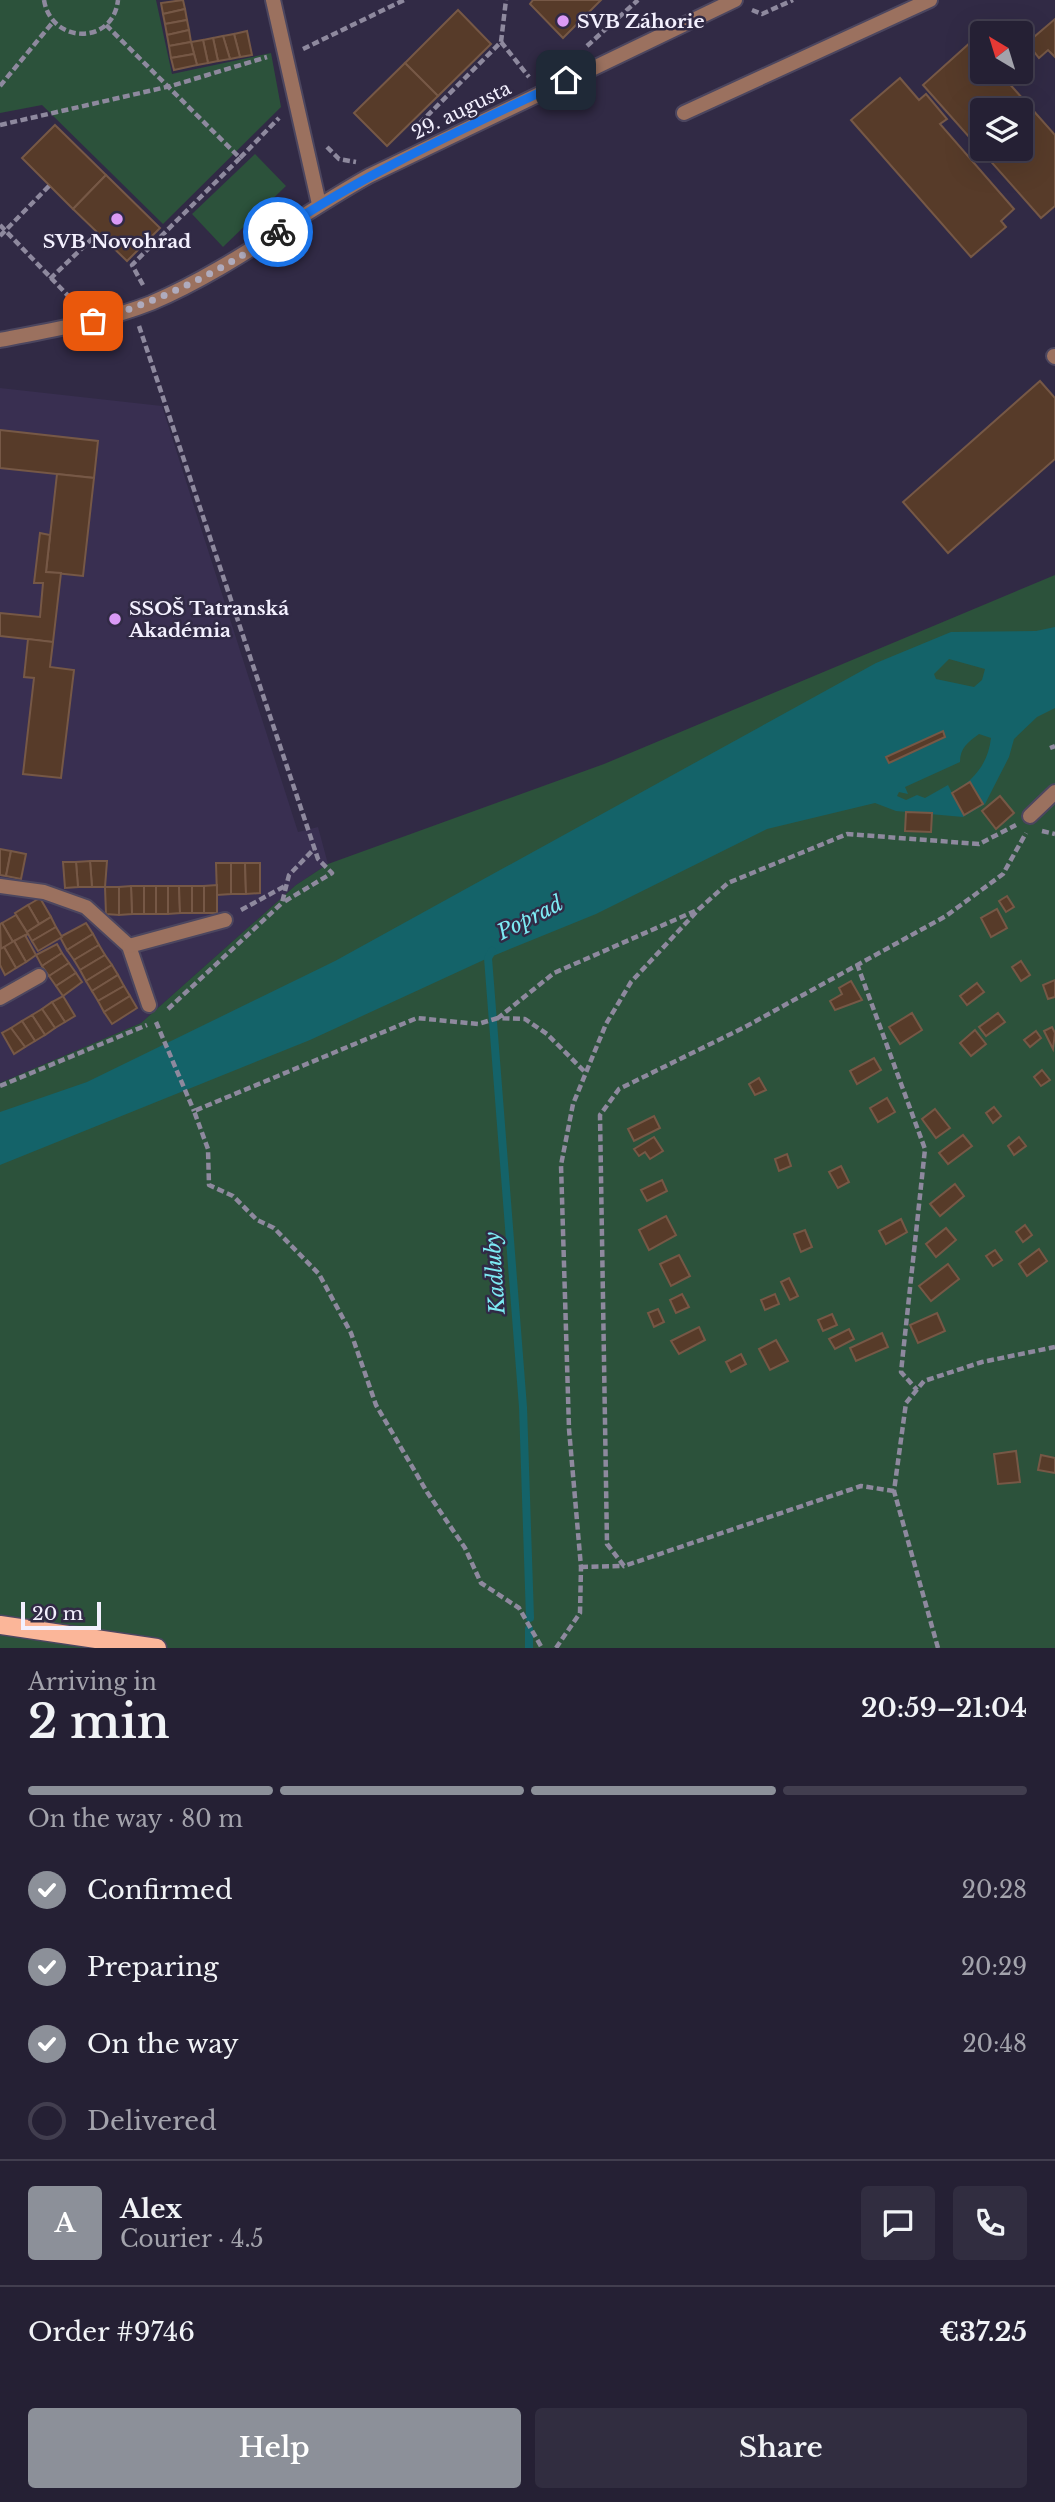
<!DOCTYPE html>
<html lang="en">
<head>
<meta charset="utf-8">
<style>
	:root { --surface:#252034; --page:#312d40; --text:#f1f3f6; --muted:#a3a3ac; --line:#423e4f; --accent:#8c9099 }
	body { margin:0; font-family:"Libre Baskerville",serif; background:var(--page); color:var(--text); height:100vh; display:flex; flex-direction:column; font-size:26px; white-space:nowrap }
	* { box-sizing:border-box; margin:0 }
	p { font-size:23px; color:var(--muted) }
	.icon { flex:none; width:38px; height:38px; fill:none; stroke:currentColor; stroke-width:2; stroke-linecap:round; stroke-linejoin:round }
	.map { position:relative; height:1648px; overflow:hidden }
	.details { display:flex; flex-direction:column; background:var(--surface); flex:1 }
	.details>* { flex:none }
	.needle { width:46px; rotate:322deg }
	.tools { position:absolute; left:970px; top:21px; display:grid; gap:14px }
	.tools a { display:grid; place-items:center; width:63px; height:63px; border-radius:7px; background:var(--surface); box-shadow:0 7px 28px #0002,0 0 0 2px var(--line); font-size:35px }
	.scale { position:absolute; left:21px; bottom:18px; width:80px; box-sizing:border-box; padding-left:7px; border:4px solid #f3f0fe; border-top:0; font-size:19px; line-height:24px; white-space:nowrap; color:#f3f0fe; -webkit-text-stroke:5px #312a45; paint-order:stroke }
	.pin { position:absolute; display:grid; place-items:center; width:60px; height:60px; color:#fff; margin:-30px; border-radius:14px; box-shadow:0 4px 10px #0006 }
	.courier { position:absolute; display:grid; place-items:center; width:70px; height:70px; margin:-35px; border:5px solid #1a73e8; border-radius:50%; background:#fff; color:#222; box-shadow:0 2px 9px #0007 }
	.overview em { font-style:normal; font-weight:600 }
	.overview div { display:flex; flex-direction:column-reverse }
	.overview { display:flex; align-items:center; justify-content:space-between; height:119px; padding:0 28px }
	h1 { font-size:46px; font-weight:600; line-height:52px }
	.bar { display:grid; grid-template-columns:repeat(4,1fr); gap:10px 7px; align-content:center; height:84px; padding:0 28px }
	.bar i { height:9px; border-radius:5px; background:var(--line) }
	.bar .selected { background:var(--accent) }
	.bar p { grid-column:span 4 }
	.line { display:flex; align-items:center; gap:18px; padding:0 28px; border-top:2px solid var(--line) }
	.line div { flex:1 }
	.round { display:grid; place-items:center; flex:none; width:74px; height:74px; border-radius:7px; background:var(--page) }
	ol { padding:0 28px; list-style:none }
	li { display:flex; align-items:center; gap:21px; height:77px }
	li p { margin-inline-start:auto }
	li .icon { padding:7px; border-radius:50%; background:var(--accent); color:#fff; stroke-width:4 }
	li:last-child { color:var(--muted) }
	li i { width:38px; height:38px; border:4px solid var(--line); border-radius:50% }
	.primary-button { display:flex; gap:14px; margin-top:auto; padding:14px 28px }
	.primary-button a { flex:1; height:80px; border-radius:7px; background:var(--accent); color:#fff; font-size:28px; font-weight:600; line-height:80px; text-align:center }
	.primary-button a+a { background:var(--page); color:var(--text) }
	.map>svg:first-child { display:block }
</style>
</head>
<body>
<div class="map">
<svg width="1055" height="1648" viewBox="0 0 1055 1648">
	<rect width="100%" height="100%" fill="#312a45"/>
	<!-- built -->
	<polygon fill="#392f51" points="0,388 162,406 298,832 318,827 328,864 296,885 141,1023 0,1083"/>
	<!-- green -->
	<g fill="#2c523b">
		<polygon points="0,0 156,0 172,74 271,53 281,107 163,224 42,105 0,113"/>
		<polygon points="255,154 286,186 223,247 192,214"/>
		<polygon points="1055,575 1055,1648 0,1648 0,1083 141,1023 296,885 328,864 604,764"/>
	</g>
	<!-- water -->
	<path fill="#146369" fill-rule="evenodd" d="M1055,627V708L1037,717L1014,739L1009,757L985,804L963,817L896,811L875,803L767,829L596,914L488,958L310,1040L0,1165V1112L87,1082L335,961L876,663L951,632L1036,631ZM949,659L985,669L982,680L974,687L936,679L934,674ZM979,734L991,738C988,764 974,780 952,793L948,785L925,798L917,795L906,800L897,796L899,792L908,794L905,787L960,762C960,748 968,742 979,734Z"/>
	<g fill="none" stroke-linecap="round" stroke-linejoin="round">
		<!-- stream -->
		<g stroke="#146369" stroke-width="8">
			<polyline points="492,951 488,958 523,1407 530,1618"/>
			<polyline points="529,1629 529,1648"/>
		</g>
	</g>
	<!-- building -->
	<g fill="#573b29" stroke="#765846" stroke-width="2" fill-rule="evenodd">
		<polygon points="183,0 185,9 163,14 161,3"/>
		<polygon points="533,0 601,0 563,38 530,4"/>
		<polygon points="185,9 187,20 165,24 163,14"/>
		<polygon points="458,10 491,44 438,96 405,63"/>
		<polygon points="1055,19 1055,57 1048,50 1039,58 1027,43"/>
		<polygon points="187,20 189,30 167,35 165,24"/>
		<polygon points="189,30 191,42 169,46 167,35"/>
		<polygon points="247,31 252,55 240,57 234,34"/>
		<polygon points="234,34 240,57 230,59 223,36"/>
		<polygon points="223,36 230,59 218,61 213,38"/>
		<polygon points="213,38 218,61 208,63 203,40"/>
		<polygon points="203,40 208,63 197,65 191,42"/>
		<path d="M972,41L982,52V72H999L1055,135V206L1041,218L923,85ZM982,110H1020V149H982Z"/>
		<polygon points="191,42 194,54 171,58 169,46"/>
		<polygon points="194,54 197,65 174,70 171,58"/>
		<polygon points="405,63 438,96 387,146 354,113"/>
		<polygon points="900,78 919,100 926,94 947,119 940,124 1014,209 1001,221 1006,227 971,257 851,120"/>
		<polygon points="55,125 106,175 73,209 22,158"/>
		<polygon points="106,175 160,228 127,261 73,209"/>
		<polygon points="1040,381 1055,398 1055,459 948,553 903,502"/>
		<polygon points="0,430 98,441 94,478 0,468"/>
		<polygon points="57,474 94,478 83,576 46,572"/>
		<polygon points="40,533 50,535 46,572 61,573 53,642 0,636 0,613 40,617 43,583 34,583"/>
		<polygon points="28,639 53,642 50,667 74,670 61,778 23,774 34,678 24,677"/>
		<polygon points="943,731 945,737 889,763 886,757"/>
		<polygon points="970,782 983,804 964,815 952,793"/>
		<polygon points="1000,796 1014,813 996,829 982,811"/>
		<polygon points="906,812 932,813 931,832 905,831"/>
		<polygon points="0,849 11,851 6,876 0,875"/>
		<polygon points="11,851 26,854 21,879 6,876"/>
		<polygon points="90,861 107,861 105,887 92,887"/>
		<polygon points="90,861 92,887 78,887 76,862"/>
		<polygon points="63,862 76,862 78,887 65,888"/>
		<polygon points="216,863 231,863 231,894 217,895"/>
		<polygon points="231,863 245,863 246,894 231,894"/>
		<polygon points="245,863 260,863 260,893 246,894"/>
		<polygon points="217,885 217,913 204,913 204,886"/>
		<polygon points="131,886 144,886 144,914 132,914"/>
		<polygon points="131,886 132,914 119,915 119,887"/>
		<rect x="144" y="886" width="12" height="28"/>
		<rect x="156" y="886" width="12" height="28"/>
		<polygon points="168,886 179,886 180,913 168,914"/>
		<polygon points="179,886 192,886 192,913 180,913"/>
		<rect x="192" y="886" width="12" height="27"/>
		<polygon points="105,887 119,887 119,915 106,914"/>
		<polygon points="1007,896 1014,907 1006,912 999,901"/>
		<polygon points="40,898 51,917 39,924 28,905"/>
		<polygon points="28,905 39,924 27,932 15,913"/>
		<polygon points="997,909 1007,928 991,937 981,918"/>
		<polygon points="16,915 28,934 13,942 2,923"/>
		<polygon points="51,917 56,927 32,941 27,932"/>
		<polygon points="2,923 13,942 1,949 0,924"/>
		<polygon points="86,923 93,934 67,950 60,937"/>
		<polygon points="56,927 62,937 38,951 32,941"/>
		<polygon points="93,934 99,945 74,960 67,950"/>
		<polygon points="25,935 36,955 26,962 14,941"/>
		<polygon points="14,941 26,962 16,968 4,947"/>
		<polygon points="57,944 62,953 42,966 36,955"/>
		<polygon points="99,945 105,955 80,970 74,960"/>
		<polygon points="4,947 16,968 5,975 0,965 0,949"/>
		<polygon points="62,953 69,963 49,976 42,966"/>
		<polygon points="105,955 112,965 86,981 80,970"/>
		<polygon points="1021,961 1030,975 1021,981 1012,967"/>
		<polygon points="69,963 76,973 56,986 49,976"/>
		<polygon points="112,965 118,975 92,991 86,981"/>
		<polygon points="76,973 82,982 63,996 56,986"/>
		<polygon points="118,975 124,986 98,1001 92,991"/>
		<polygon points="1055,980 1055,997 1048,999 1043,985"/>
		<polygon points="851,981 862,1000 835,1010 830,1001 842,994 839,988"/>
		<polygon points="977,983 984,992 967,1005 960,996"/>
		<polygon points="124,986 130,996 104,1012 98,1001"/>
		<polygon points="63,996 75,1016 65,1022 52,1002"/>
		<polygon points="130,996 137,1008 112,1024 104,1012"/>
		<polygon points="52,1002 65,1022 55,1028 42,1009"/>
		<polygon points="42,1009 55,1028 45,1035 32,1015"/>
		<polygon points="912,1013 922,1030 900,1044 889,1027"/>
		<polygon points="998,1013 1005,1022 986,1036 979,1027"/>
		<polygon points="32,1015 45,1035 35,1041 22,1021"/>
		<polygon points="22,1021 35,1041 25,1047 11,1028"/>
		<polygon points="1052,1027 1055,1033 1053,1049 1044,1031"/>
		<polygon points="11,1028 25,1047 14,1054 2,1033"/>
		<polygon points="975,1030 986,1044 971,1056 960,1043"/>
		<polygon points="1036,1031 1041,1038 1030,1047 1024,1040"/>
		<polygon points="874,1058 881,1070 857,1084 850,1071"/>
		<polygon points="1042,1070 1050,1080 1041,1086 1034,1077"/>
		<polygon points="759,1078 766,1090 755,1095 749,1084"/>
		<polygon points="887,1098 895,1112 878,1122 870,1108"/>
		<polygon points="994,1107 1001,1116 993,1123 986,1113"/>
		<polygon points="935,1109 950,1128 936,1138 922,1119"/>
		<polygon points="654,1116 660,1128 634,1141 628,1129"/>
		<polygon points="963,1135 972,1146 948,1164 939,1153"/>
		<polygon points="654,1137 663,1151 650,1159 645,1152 639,1156 634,1149"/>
		<polygon points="1019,1137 1026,1146 1014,1155 1008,1146"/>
		<polygon points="787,1154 791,1166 779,1171 775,1159"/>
		<polygon points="841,1166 849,1182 838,1188 829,1172"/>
		<polygon points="662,1180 667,1191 647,1201 641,1190"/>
		<polygon points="955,1184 964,1196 940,1216 930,1204"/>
		<polygon points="666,1216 676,1235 649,1250 639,1230"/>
		<polygon points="901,1219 907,1232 886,1244 879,1231"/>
		<polygon points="1025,1225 1032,1235 1023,1242 1016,1232"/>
		<polygon points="946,1228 956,1240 936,1257 926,1244"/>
		<polygon points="805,1230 812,1247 801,1252 794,1234"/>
		<polygon points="1039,1249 1047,1261 1027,1276 1019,1264"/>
		<polygon points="995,1250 1002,1260 993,1266 986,1256"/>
		<polygon points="679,1255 690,1276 671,1286 660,1264"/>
		<polygon points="948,1264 959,1279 931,1301 919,1286"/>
		<polygon points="789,1278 798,1296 790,1300 781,1282"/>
		<polygon points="682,1294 689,1307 676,1313 670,1300"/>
		<polygon points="775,1294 779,1304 765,1310 761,1300"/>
		<polygon points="658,1309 664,1322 654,1327 648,1313"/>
		<polygon points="937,1313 945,1331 918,1343 910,1325"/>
		<polygon points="832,1314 837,1325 823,1331 818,1320"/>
		<polygon points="699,1327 705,1340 679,1354 671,1341"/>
		<polygon points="849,1329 854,1339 835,1349 829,1339"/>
		<polygon points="882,1333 888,1347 856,1361 850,1348"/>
		<polygon points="776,1340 788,1361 770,1370 759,1349"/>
		<polygon points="741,1354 746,1364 731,1372 726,1362"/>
		<polygon points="1016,1451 1020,1482 998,1484 994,1454"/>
		<polygon points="1041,1455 1055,1458 1055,1473 1038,1470"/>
	</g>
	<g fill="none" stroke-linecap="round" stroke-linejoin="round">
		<!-- service casing -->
		<g stroke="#4c465f" stroke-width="18">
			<g id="service">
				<polyline points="0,886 44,892 86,907 129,946 149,1005"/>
				<polyline points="129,946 225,920"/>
				<polyline points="0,998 39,976"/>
			</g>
		</g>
		<!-- minor casing -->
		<g stroke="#4c465f" stroke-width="18">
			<g id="minor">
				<polyline points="273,0 319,204"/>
				<polyline points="684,113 930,0"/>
				<path d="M0,340C50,330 103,322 151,303C229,270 295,217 369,176L735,0"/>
				<polyline points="1054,356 1055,357"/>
				<polyline points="1030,816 1055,792"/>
			</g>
		</g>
		<!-- primary casing -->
		<g stroke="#4c465f" stroke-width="21">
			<polyline id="primary" points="0,1625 157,1648"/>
		</g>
		<!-- path -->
		<g stroke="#8e899e" stroke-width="4.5" stroke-dasharray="7 3.5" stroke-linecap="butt">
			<path d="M44,0C51,44 113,46 118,0"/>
			<polyline points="752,10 762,14 793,0"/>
			<polyline points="106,25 240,158 279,118"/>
			<polyline points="501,42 529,77"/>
			<polyline points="587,46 638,0"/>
			<polyline points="303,49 404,0"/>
			<polyline points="0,86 53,22"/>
			<polyline points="0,125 171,86 267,57"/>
			<polyline points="412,131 501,42 506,0"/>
			<polyline points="327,147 339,159 356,162"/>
			<polyline points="0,225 77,305"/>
			<polyline points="0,236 50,185"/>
			<polyline points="50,279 98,233"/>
			<polyline points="143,285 132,265 240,158"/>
			<polyline points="139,326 318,859 332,873 282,903"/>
			<polyline points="1050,748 1055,746"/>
			<polyline points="1042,831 1055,834"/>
			<polyline points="241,910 285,886"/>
			<polyline points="857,964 925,1149 901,1372 917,1390"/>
			<polyline points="168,1009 282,903 289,875 315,848"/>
			<polyline points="498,1018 478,1024 417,1018 194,1111 208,1149 209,1185 233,1196 257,1220 274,1228 319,1274 351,1333 376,1405 427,1492 465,1548 481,1583 519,1608 542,1648"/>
			<polyline points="156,1022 194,1111"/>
			<polyline points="584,1071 547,1034 525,1019 498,1018 554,973 695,911"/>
			<polyline points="0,1086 147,1025"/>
			<polyline points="894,1491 861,1486 624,1566 607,1544 600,1115 619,1089 745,1027 946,916 1003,874 1026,833"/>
			<polyline points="581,1567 624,1566"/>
			<polyline points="556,1648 580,1613 581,1567 569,1429 561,1165 573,1104 606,1024 631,982 699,909 728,883 847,834 979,844 1016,825"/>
			<polyline points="938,1648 894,1491 906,1403 924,1381 982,1362 1055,1347"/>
		</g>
		<!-- service -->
		<use href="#service" stroke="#9b715f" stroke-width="14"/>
		<!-- minor -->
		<use href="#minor" stroke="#9b715f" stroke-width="14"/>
		<!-- primary -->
		<use href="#primary" stroke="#fbb699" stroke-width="18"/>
	</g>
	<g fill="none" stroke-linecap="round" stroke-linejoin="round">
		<!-- done -->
		<path stroke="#afabbd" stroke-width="7" stroke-dasharray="0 12.6" d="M93,321C160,301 221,272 278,232"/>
		<!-- route -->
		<path stroke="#1a73e8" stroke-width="9" d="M278,232C368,171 468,127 566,80"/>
	</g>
	<!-- markers -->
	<g fill="#da9af6" stroke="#312a45" stroke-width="2.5">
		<circle cx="563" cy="21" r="7"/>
		<circle cx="117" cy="219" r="7"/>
		<circle cx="115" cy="619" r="7"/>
	</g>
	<g text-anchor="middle" stroke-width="5" stroke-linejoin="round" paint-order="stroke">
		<!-- poi labels -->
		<g font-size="19" font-weight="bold" fill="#f3f0fe" stroke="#312a45" text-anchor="start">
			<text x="577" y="28">SVB Záhorie</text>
			<text x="117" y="248" text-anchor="middle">SVB Novohrad</text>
			<text x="129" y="615">SSOŠ Tatranská<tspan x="129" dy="22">Akadémia</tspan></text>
		</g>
		<!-- street labels -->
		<g font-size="19" fill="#f3f0fe" stroke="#312a45">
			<text transform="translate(461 110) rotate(-26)" y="7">29. augusta</text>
		</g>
		<!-- water labels -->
		<g font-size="21" font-style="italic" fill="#7debf4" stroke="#312a45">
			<text transform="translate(530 918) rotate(-27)" y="7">Poprad</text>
			<text transform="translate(495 1273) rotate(-94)" y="7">Kadluby</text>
		</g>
	</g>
</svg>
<div class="tools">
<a><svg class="needle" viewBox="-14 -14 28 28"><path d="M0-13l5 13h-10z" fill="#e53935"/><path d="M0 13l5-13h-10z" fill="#a3a3ac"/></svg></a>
<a><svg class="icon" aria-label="layers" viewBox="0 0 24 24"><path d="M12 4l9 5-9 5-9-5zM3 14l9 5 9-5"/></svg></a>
</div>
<div class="scale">20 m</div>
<div class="pin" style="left:93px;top:321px;background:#ea580c"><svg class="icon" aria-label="bag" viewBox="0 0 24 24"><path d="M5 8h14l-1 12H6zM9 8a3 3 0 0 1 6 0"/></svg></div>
<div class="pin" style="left:566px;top:80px;background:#1f2937"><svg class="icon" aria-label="home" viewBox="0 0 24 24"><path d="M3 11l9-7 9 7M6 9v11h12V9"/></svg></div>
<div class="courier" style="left:278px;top:232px"><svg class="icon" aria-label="bike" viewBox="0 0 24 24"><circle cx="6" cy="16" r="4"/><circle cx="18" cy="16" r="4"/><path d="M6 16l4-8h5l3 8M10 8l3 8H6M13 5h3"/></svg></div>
</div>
<section class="details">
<div class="overview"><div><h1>2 min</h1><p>Arriving in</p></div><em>20:59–21:04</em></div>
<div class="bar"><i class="selected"></i><i class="selected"></i><i class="selected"></i><i></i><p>On the way · 80 m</p></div>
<ol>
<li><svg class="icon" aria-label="check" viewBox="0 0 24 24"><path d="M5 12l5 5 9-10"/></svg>Confirmed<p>20:28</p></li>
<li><svg class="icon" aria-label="check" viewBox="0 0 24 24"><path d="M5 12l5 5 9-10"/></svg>Preparing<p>20:29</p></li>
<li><svg class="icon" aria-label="check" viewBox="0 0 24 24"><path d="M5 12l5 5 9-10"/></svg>On the way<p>20:48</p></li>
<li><i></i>Delivered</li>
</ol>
<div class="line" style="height:126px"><b class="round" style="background:var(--accent);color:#fff">A</b><div><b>Alex</b><p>Courier · 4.5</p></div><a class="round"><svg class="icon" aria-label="chat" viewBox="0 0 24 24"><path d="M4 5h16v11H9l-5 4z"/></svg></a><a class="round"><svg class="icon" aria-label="phone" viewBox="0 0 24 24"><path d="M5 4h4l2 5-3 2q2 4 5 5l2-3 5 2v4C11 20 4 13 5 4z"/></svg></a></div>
<div class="line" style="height:91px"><div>Order #9746</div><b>€37.25</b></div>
<div class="primary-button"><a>Help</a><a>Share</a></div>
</section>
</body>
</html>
